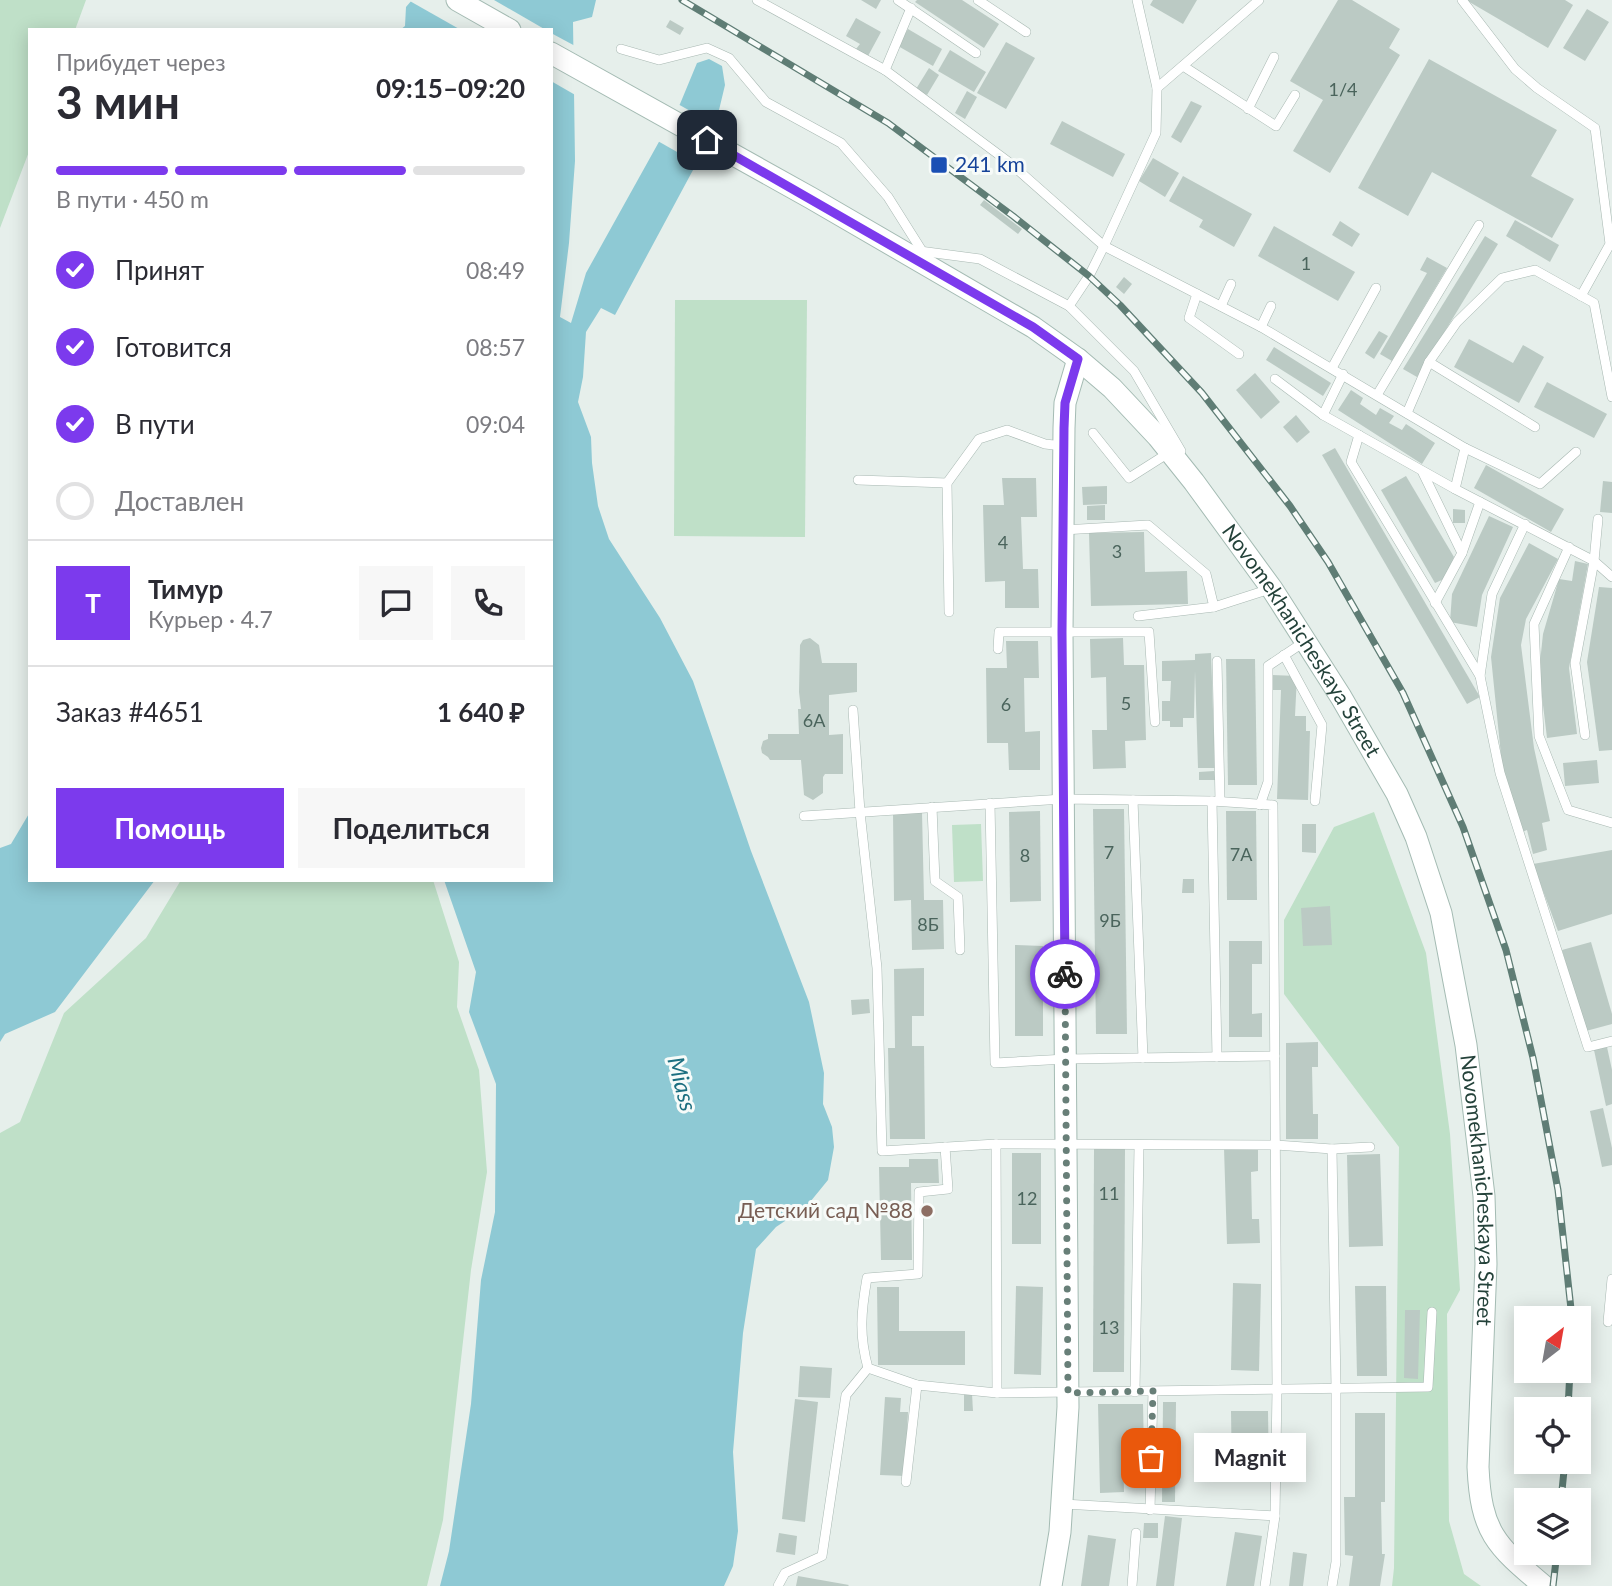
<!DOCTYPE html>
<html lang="ru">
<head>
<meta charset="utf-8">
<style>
	:root { --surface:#fff; --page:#f7f7f7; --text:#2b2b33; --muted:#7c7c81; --line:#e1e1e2; --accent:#7c3aed }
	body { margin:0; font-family:Lato,sans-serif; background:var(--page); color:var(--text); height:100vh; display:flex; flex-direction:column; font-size:26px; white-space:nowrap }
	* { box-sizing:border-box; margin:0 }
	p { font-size:23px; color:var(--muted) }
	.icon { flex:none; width:38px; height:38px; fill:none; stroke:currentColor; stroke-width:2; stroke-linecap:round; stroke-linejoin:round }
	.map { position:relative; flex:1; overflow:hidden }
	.drawer { position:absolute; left:28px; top:28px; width:525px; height:854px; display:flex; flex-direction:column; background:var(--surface); border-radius:0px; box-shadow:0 4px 18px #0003 }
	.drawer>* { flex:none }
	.needle { width:46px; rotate:31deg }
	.fabs { position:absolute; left:1514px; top:1306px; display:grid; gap:14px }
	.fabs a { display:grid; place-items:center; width:77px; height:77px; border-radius:0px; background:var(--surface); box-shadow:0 4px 18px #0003; font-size:35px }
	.pin { position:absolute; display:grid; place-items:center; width:60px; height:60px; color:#fff; margin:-30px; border-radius:14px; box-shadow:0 4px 10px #0006 }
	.courier { position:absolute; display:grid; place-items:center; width:70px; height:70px; margin:-35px; border:5px solid #7c3aed; border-radius:50%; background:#fff; color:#222; box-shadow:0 2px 9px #0007 }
	.bubble { position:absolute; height:49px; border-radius:0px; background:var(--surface); box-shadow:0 4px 18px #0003; font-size:23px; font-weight:700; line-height:49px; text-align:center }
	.overview em { font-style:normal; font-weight:700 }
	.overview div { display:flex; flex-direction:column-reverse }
	.overview { display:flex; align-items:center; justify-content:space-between; height:119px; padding:0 28px }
	h1 { font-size:46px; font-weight:700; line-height:52px }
	.bar { display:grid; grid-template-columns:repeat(4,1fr); gap:10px 7px; align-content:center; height:84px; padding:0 28px }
	.bar i { height:9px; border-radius:5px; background:var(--line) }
	.bar .current { background:var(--accent) }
	.bar p { grid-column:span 4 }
	.line { display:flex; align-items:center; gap:18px; padding:0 28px; border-top:2px solid var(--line) }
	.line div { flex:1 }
	.round { display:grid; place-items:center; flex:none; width:74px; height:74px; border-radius:0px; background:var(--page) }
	ol { padding:0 28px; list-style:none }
	li { display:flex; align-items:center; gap:21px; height:77px }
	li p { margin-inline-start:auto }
	li .icon { padding:7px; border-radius:50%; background:var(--accent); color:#fff; stroke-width:4 }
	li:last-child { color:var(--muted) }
	li i { width:38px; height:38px; border:4px solid var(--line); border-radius:50% }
	.button { display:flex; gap:14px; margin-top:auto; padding:14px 28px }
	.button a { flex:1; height:80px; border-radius:0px; background:var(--accent); color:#fff; font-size:28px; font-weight:700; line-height:80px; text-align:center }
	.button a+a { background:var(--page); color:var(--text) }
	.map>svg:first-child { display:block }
</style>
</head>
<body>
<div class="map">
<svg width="1612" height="1586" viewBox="0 0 1612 1586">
	<rect width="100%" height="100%" fill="#e6efeb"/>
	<!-- green -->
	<g fill="#bfe0c8">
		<polygon points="0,0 86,0 75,30 30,30 30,149 0,228"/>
		<polygon points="675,300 807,300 805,537 674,536"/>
		<polygon points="1374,812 1426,953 1450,1134 1460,1290 1447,1314 1449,1521 1464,1574 1481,1586 1392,1586 1394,1568 1399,1147 1284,994 1284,920 1334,827"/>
		<polygon points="981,824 983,881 954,882 952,825"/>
		<polygon points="181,880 433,880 459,962 457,1007 479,1070 487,1172 471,1270 443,1520 427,1586 0,1586 0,1133 20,1122 64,1013 146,938"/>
	</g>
	<!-- water -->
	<g fill="#8ec9d4">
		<polygon points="412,0 596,0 592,17 573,22 575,161 569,243 560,317 571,323 586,273 680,104 697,63 709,59 722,66 725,85 714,131 615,315 601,308 586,332 583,377 578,402 591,437 592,463 598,506 609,539 660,618 693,681 751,851 809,1002 824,1073 823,1104 832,1127 834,1147 828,1180 806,1207 776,1227 756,1249 743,1333 733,1452 738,1531 733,1566 724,1586 440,1586 449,1551 471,1404 481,1280 495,1212 496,1084 469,1012 476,972 444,880 551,880 551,30 400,30 405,26 406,7"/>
		<polygon points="30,812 30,880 155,880 55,1012 5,1034 0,1042 0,848 11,844"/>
	</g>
	<!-- pier -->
	<g fill="#e6efeb">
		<polygon points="408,0 494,0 546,30 461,30"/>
		<polygon points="551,33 577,47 577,96 551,81"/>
		<polygon points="676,103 719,127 700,165 656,140"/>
	</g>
	<!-- building -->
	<g fill="#bbcac4">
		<polygon points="861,0 881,0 876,9"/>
		<polygon points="917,0 962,0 999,24 984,48 915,2"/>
		<polygon points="1153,0 1197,0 1183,24 1150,5"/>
		<polygon points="1338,0 1352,0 1400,29 1389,48 1400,55 1330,173 1293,151 1323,100 1290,81"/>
		<polygon points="1466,0 1565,0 1573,5 1548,48"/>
		<polygon points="1587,9 1609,22 1585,61 1563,48"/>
		<polygon points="856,18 881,32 868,56 856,49 860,44 846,36"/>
		<polygon points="670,20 684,28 680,35 666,27"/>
		<polygon points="908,29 942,49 933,66 898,46"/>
		<polygon points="1006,42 1035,58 1006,109 977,93"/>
		<polygon points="950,50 986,72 974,92 938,71"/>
		<polygon points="1429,59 1557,130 1531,176 1574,199 1552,238 1432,172 1408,216 1358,188"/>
		<polygon points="929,68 939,75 927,95 916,89"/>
		<polygon points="967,91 977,97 965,119 955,113"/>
		<polygon points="1191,101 1202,106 1181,143 1171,137"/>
		<polygon points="1062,121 1125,154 1113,177 1050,144"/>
		<polygon points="1153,158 1179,173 1165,197 1139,181"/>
		<polygon points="1183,176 1252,214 1234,247 1199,227 1203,220 1169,201"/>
		<polygon points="984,200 1022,229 1018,234 980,205"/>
		<polygon points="1515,220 1559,245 1550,262 1506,236"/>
		<polygon points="1340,221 1360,234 1352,247 1332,235"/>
		<polygon points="1274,226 1355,272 1338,301 1258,256"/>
		<polygon points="1485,236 1498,244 1417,377 1403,369"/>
		<polygon points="1427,257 1447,268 1392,361 1380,354 1427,273 1420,270"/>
		<polygon points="1124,277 1132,284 1124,294 1116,287"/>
		<polygon points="1379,331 1388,336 1374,359 1365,353"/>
		<polygon points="1469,339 1513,363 1523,345 1544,357 1519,403 1454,367"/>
		<polygon points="1274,347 1331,383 1323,396 1266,360"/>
		<polygon points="1255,373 1280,402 1261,419 1236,390"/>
		<polygon points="1547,382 1607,414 1594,438 1534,407"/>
		<polygon points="1351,390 1363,398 1360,404 1376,415 1380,408 1394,416 1389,423 1402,430 1406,424 1435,443 1422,464 1338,410"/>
		<polygon points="1296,415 1310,432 1297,443 1283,427"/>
		<polygon points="1335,448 1480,697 1467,704 1322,455"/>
		<polygon points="1486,465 1564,509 1551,532 1474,488"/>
		<polygon points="1406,476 1454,557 1444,579 1435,583 1381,490"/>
		<polygon points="1002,478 1036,478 1037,517 1021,517 1023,569 1038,569 1039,608 1005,608 1005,581 985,582 983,505 1004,505"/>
		<polygon points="1603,481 1612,482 1612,513 1600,512"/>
		<polygon points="1107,486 1107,504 1083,505 1082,487"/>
		<polygon points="1105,505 1105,520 1087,520 1087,506"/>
		<polygon points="1453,509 1465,510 1465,523 1453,523"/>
		<polygon points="1489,516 1513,527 1482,595 1477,627 1450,622 1452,594"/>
		<polygon points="1144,532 1145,572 1187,571 1188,604 1091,606 1089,533"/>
		<polygon points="1529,543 1558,559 1526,619 1521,645 1534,748 1550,821 1542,823 1547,850 1533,854 1527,830 1520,833 1502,765 1491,657 1500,598"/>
		<polygon points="1575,561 1588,564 1569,668 1577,734 1547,738 1539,672 1543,634 1559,579 1572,581"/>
		<polygon points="1599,587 1612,588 1612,750 1599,751 1587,662"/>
		<polygon points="810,638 819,645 822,663 857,663 857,692 829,695 829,735 843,734 843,774 825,774 823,777 823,793 813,800 804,795 801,760 770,760 768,757 762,753 761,748 763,741 768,739 768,734 799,734 798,709 801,709 799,692 800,645 803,640"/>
		<polygon points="1123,638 1124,665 1144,665 1146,740 1125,741 1126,768 1093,769 1092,730 1107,730 1106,677 1091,678 1090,639"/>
		<polygon points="1006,641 1038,641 1039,678 1024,678 1025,732 1040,731 1040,770 1009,770 1008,743 987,743 986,668 1007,668"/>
		<polygon points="1211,653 1215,768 1198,768 1195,671 1194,718 1183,718 1183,727 1170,727 1170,721 1162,721 1162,701 1170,701 1171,681 1162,681 1162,661 1195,660 1195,654"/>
		<polygon points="1226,659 1255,659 1257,785 1228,785"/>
		<polygon points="1272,675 1297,676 1295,716 1306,716 1306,731 1310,731 1308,800 1277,799 1281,690 1271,690"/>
		<polygon points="1597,760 1599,783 1565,786 1563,763"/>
		<polygon points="1214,771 1215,780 1199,780 1199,772"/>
		<polygon points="1093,809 1124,809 1127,1034 1096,1034"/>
		<polygon points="1040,811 1041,901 1010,902 1009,812"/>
		<polygon points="1226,811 1256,811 1257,900 1227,900"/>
		<polygon points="922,812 924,900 943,900 944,949 912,950 911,900 894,901 893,813"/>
		<polygon points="1302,824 1316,824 1316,853 1302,852"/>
		<polygon points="1612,850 1612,914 1558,931 1533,864"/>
		<polygon points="1183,879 1194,879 1194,893 1182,893"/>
		<polygon points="1330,906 1332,945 1303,946 1301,908"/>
		<polygon points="1229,941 1262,941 1262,964 1252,964 1252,1014 1262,1013 1262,1037 1229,1037"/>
		<polygon points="1591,942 1612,1014 1612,1024 1586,1031 1562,950"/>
		<polygon points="1015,945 1043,946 1043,1036 1015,1036"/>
		<polygon points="924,968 924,1016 912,1016 912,1046 924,1046 925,1139 890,1139 888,1048 895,1048 894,969"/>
		<polygon points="869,999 870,1013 852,1015 851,1000"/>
		<polygon points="1318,1042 1318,1067 1312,1067 1313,1114 1318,1114 1318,1139 1286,1139 1286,1043"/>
		<polygon points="1607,1047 1612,1070 1612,1104 1606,1106 1594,1050"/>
		<polygon points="1603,1108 1612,1148 1612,1165 1602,1167 1590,1111"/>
		<polygon points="1258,1147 1258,1171 1251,1172 1252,1219 1259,1219 1260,1243 1227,1244 1224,1148"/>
		<polygon points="1094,1149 1125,1149 1124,1372 1093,1372"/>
		<rect x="1012" y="1153" width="29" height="91"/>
		<polygon points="1380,1154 1383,1246 1349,1247 1347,1155"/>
		<polygon points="909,1159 938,1159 939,1183 911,1183 912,1260 881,1260 879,1167 909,1167"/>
		<polygon points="1233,1283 1261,1284 1259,1371 1231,1370"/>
		<polygon points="1016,1286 1043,1287 1041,1375 1014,1374"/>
		<polygon points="1355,1286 1386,1286 1387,1376 1357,1376"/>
		<polygon points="877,1287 899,1287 899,1331 965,1331 965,1365 878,1365"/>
		<polygon points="1405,1310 1420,1310 1418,1379 1404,1378"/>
		<polygon points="800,1366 832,1368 830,1398 798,1397"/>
		<polygon points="964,1394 972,1394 973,1411 964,1411"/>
		<polygon points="885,1397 901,1398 900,1412 908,1412 905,1476 880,1475"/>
		<polygon points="795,1399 818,1402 805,1522 782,1519"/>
		<polygon points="1163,1402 1176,1402 1175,1502 1162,1502"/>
		<polygon points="1098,1404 1143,1404 1144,1451 1123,1451 1124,1492 1100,1493"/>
		<polygon points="1231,1411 1268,1411 1269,1478 1232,1478"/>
		<polygon points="1355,1413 1385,1413 1385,1502 1381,1502 1382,1554 1385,1554 1380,1586 1349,1586 1353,1556 1345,1555 1344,1497 1355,1497"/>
		<polygon points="1165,1516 1182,1518 1174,1586 1156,1586"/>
		<polygon points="1144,1523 1158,1523 1158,1538 1143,1538"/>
		<polygon points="1235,1532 1262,1536 1254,1586 1226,1586"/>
		<polygon points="779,1533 797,1536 795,1555 776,1552"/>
		<polygon points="1088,1535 1116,1539 1109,1586 1081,1586"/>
		<polygon points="1293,1552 1307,1554 1303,1586 1289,1586"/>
		<polygon points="798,1576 849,1585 848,1586 796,1586"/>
	</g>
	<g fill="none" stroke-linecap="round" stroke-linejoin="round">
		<!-- lane casing -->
		<g stroke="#a8b8b2" stroke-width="10">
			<g id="lane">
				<polyline points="757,0 885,70 1010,163 1104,246 1261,327 1465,448 1540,484 1576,452"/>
				<polyline points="898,0 976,53"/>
				<polyline points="978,0 1026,32"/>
				<polyline points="1462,0 1515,69 1537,88 1595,128 1610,244 1581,296"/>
				<polyline points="621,49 659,60 707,48 729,58 766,102 841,143 888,197 922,251"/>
				<polyline points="1183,66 1276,126 1295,95"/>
				<polyline points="885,70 911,8"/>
				<polyline points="1157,88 1259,0"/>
				<polyline points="1248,109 1274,57"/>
				<polyline points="912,250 980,259 1069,306 1134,371 1181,451"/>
				<polyline points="1197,294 1189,318 1239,354"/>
				<polyline points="1069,306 1089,276 1104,246 1156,133 1157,88 1137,0"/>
				<polyline points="1221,306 1231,284"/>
				<polyline points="1261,327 1271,306"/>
				<polyline points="1429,362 1535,427"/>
				<polyline points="1332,368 1376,288"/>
				<polyline points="1275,379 1323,415 1343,374"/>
				<polyline points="1377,395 1479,225"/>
				<polyline points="1407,413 1429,362 1457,322 1502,278 1535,270 1594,303 1612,397"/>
				<polyline points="1323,415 1455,489 1594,561 1612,577"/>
				<polyline points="1093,433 1129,478 1170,452"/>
				<polyline points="1359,435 1351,462 1480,676"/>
				<polyline points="1423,473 1462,553"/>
				<polyline points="858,480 947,483"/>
				<polyline points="1455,489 1465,448"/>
				<polyline points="1525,524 1492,594 1480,676 1500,773 1588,1047 1612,1041"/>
				<polyline points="1063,530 1148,525 1206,574 1214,607 1270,589"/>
				<polyline points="1569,547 1534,624 1539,736 1568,810 1612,823"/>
				<polyline points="1435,603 1462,553 1480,502"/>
				<polyline points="949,612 947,483 979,439 1007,430 1045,444 1063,446"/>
				<polyline points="1138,616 1214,607"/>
				<polyline points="998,649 999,632 1149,632 1155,722"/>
				<polyline points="1284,655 1322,725 1315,801"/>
				<polyline points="1217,661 1220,801"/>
				<polyline points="853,710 860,812 877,968 882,1151 996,1144 1276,1145 1332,1149 1370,1147"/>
				<polyline points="1585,735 1575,663 1594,561 1598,519"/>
				<polyline points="1133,800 1143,1058"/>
				<polyline points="1212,801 1217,1057"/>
				<polyline points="990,803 995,1063 1066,1059 1275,1056"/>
				<polyline points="1260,805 1268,782 1268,666 1304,642"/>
				<polyline points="932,807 935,881 958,897 960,950"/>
				<polyline points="804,816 1063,799 1212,801 1273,805 1277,1389 1275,1516 1265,1586"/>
				<polyline points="996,1144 997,1393"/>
				<path d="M945,1147L948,1189L919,1192L918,1274L867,1278C861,1312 859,1335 868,1368L917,1385L997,1393L1428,1387L1432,1312"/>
				<polyline points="1332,1149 1336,1388 1336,1562 1332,1586"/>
				<polyline points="1608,1322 1612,1279"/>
				<polyline points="1135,1392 1139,1146"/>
				<polyline points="906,1482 917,1385"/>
				<polyline points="1063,1504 1275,1516"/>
				<polyline points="1150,1510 1153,1391"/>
				<polyline points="778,1586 785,1573 822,1556 846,1395 868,1368"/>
				<polyline points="1132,1586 1136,1533"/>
			</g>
		</g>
		<!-- secondary casing -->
		<g stroke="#a4bbb3" stroke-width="23">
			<g id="secondary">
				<polyline points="457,0 510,30"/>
				<path id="s1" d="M551,53L811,198L1033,327L1078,359L1112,388L1158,437L1194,482L1272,589L1341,697L1397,794L1416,837L1441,913L1466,1045L1484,1196L1486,1264L1478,1467C1481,1532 1495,1545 1544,1586"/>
				<polyline points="1051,1586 1060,1532 1068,1407 1062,632 1064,428 1065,403 1078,359"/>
			</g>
		</g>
		<!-- lane -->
		<use href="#lane" stroke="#fff" stroke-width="9"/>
		<!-- secondary -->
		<use href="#secondary" stroke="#fff" stroke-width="21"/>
		<!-- rail casing -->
		<g stroke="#5f7d75" stroke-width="7">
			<g id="rail">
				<polyline points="682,0 888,123 1013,216 1089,276 1120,305 1202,393 1290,506 1328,562 1403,693 1463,827 1506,950 1533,1058 1558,1190 1572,1318"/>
				<polyline points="1568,1409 1570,1370"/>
				<polyline points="1561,1500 1565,1461"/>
				<polyline points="1553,1586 1557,1552"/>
			</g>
		</g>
		<!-- rail -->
		<use href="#rail" stroke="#f7fbf9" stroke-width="4.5" stroke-dasharray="13" stroke-linecap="butt"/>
	</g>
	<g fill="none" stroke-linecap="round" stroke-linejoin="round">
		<!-- done -->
		<polyline stroke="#687f78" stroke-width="7" stroke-dasharray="0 12.6" points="1065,974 1068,1393 1153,1391 1151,1458"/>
		<!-- route -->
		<polyline stroke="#7c3aed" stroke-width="9" points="707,140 1033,327 1078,359 1065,403 1064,428 1062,632 1065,974"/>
	</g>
	<!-- markers -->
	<rect fill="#1a4fb4" stroke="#f7fbf9" stroke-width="2.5" x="930" y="156" width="18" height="18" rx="3.5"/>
	<circle fill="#8d6e63" stroke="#f7fbf9" stroke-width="2.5" cx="927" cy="1211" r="7"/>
	<g text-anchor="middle" stroke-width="6" stroke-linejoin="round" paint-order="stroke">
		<!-- number labels -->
		<g font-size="18" fill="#4a645c">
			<text x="1343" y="96">1/4</text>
			<text x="1306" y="270">1</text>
			<text x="1003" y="549">4</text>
			<text x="1117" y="558">3</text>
			<text x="1126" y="710">5</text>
			<text x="1006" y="711">6</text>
			<text x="814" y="727">6А</text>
			<text x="1109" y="859">7</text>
			<text x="1241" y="861">7А</text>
			<text x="1025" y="862">8</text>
			<text x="1110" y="927">9Б</text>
			<text x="928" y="931">8Б</text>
			<text x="1109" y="1200">11</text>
			<text x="1027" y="1205">12</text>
			<text x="1109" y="1334">13</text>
		</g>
		<!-- transit labels -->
		<g font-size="21" fill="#164399" stroke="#f7fbf9" text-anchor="start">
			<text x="955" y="172">241 km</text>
		</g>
		<!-- street labels -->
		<g font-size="21" fill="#24423a" stroke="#f7fbf9">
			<text dy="7" stroke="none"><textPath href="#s1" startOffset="971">Novomekhanicheskaya Street</textPath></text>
			<text dy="7" stroke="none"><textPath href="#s1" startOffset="1559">Novomekhanicheskaya Street</textPath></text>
		</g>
		<!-- education labels -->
		<g font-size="21" fill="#785e54" stroke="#f7fbf9" text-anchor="end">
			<text x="913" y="1218">Детский сад №88</text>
		</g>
		<!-- water labels -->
		<g font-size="23" font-style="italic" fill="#1c6f80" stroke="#f7fbf9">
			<text transform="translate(682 1084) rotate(75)" y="8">Miass</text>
		</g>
	</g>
</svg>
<div class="fabs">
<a><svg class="needle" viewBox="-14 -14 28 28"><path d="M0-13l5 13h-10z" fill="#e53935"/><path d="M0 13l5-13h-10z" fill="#7c7c81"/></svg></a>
<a><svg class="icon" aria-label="locate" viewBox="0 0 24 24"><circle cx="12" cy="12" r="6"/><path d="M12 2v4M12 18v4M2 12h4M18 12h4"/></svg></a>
<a><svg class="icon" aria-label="layers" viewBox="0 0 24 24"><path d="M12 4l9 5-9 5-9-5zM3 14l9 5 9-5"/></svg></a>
</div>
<div class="pin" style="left:1151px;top:1458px;background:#ea580c"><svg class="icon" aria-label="bag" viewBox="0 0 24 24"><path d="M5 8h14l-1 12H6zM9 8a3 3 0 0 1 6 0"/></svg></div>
<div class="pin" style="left:707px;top:140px;background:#1f2937"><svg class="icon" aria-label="home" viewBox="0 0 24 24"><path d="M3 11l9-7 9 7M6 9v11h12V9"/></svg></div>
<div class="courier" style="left:1065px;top:974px"><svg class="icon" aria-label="bike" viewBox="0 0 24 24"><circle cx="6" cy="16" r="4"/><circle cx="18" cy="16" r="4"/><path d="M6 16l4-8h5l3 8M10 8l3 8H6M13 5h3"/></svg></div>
<div class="bubble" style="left:1194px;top:1433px;width:112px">Magnit</div>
<section class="drawer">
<div class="overview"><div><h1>3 мин</h1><p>Прибудет через</p></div><em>09:15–09:20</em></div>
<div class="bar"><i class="current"></i><i class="current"></i><i class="current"></i><i></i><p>В пути · 450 m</p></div>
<ol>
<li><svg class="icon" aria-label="check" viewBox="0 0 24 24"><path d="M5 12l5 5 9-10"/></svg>Принят<p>08:49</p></li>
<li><svg class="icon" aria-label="check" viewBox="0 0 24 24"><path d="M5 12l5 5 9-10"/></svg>Готовится<p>08:57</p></li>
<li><svg class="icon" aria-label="check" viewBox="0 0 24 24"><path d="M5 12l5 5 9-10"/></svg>В пути<p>09:04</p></li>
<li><i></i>Доставлен</li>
</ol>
<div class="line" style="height:126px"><b class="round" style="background:var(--accent);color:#fff">Т</b><div><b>Тимур</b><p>Курьер · 4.7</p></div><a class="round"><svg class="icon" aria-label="chat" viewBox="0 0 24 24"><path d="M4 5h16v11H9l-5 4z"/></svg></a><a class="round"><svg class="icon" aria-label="phone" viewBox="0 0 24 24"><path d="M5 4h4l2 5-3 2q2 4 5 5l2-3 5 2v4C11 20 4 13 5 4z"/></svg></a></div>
<div class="line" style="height:91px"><div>Заказ #4651</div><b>1 640 ₽</b></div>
<div class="button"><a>Помощь</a><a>Поделиться</a></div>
</section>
</div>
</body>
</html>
